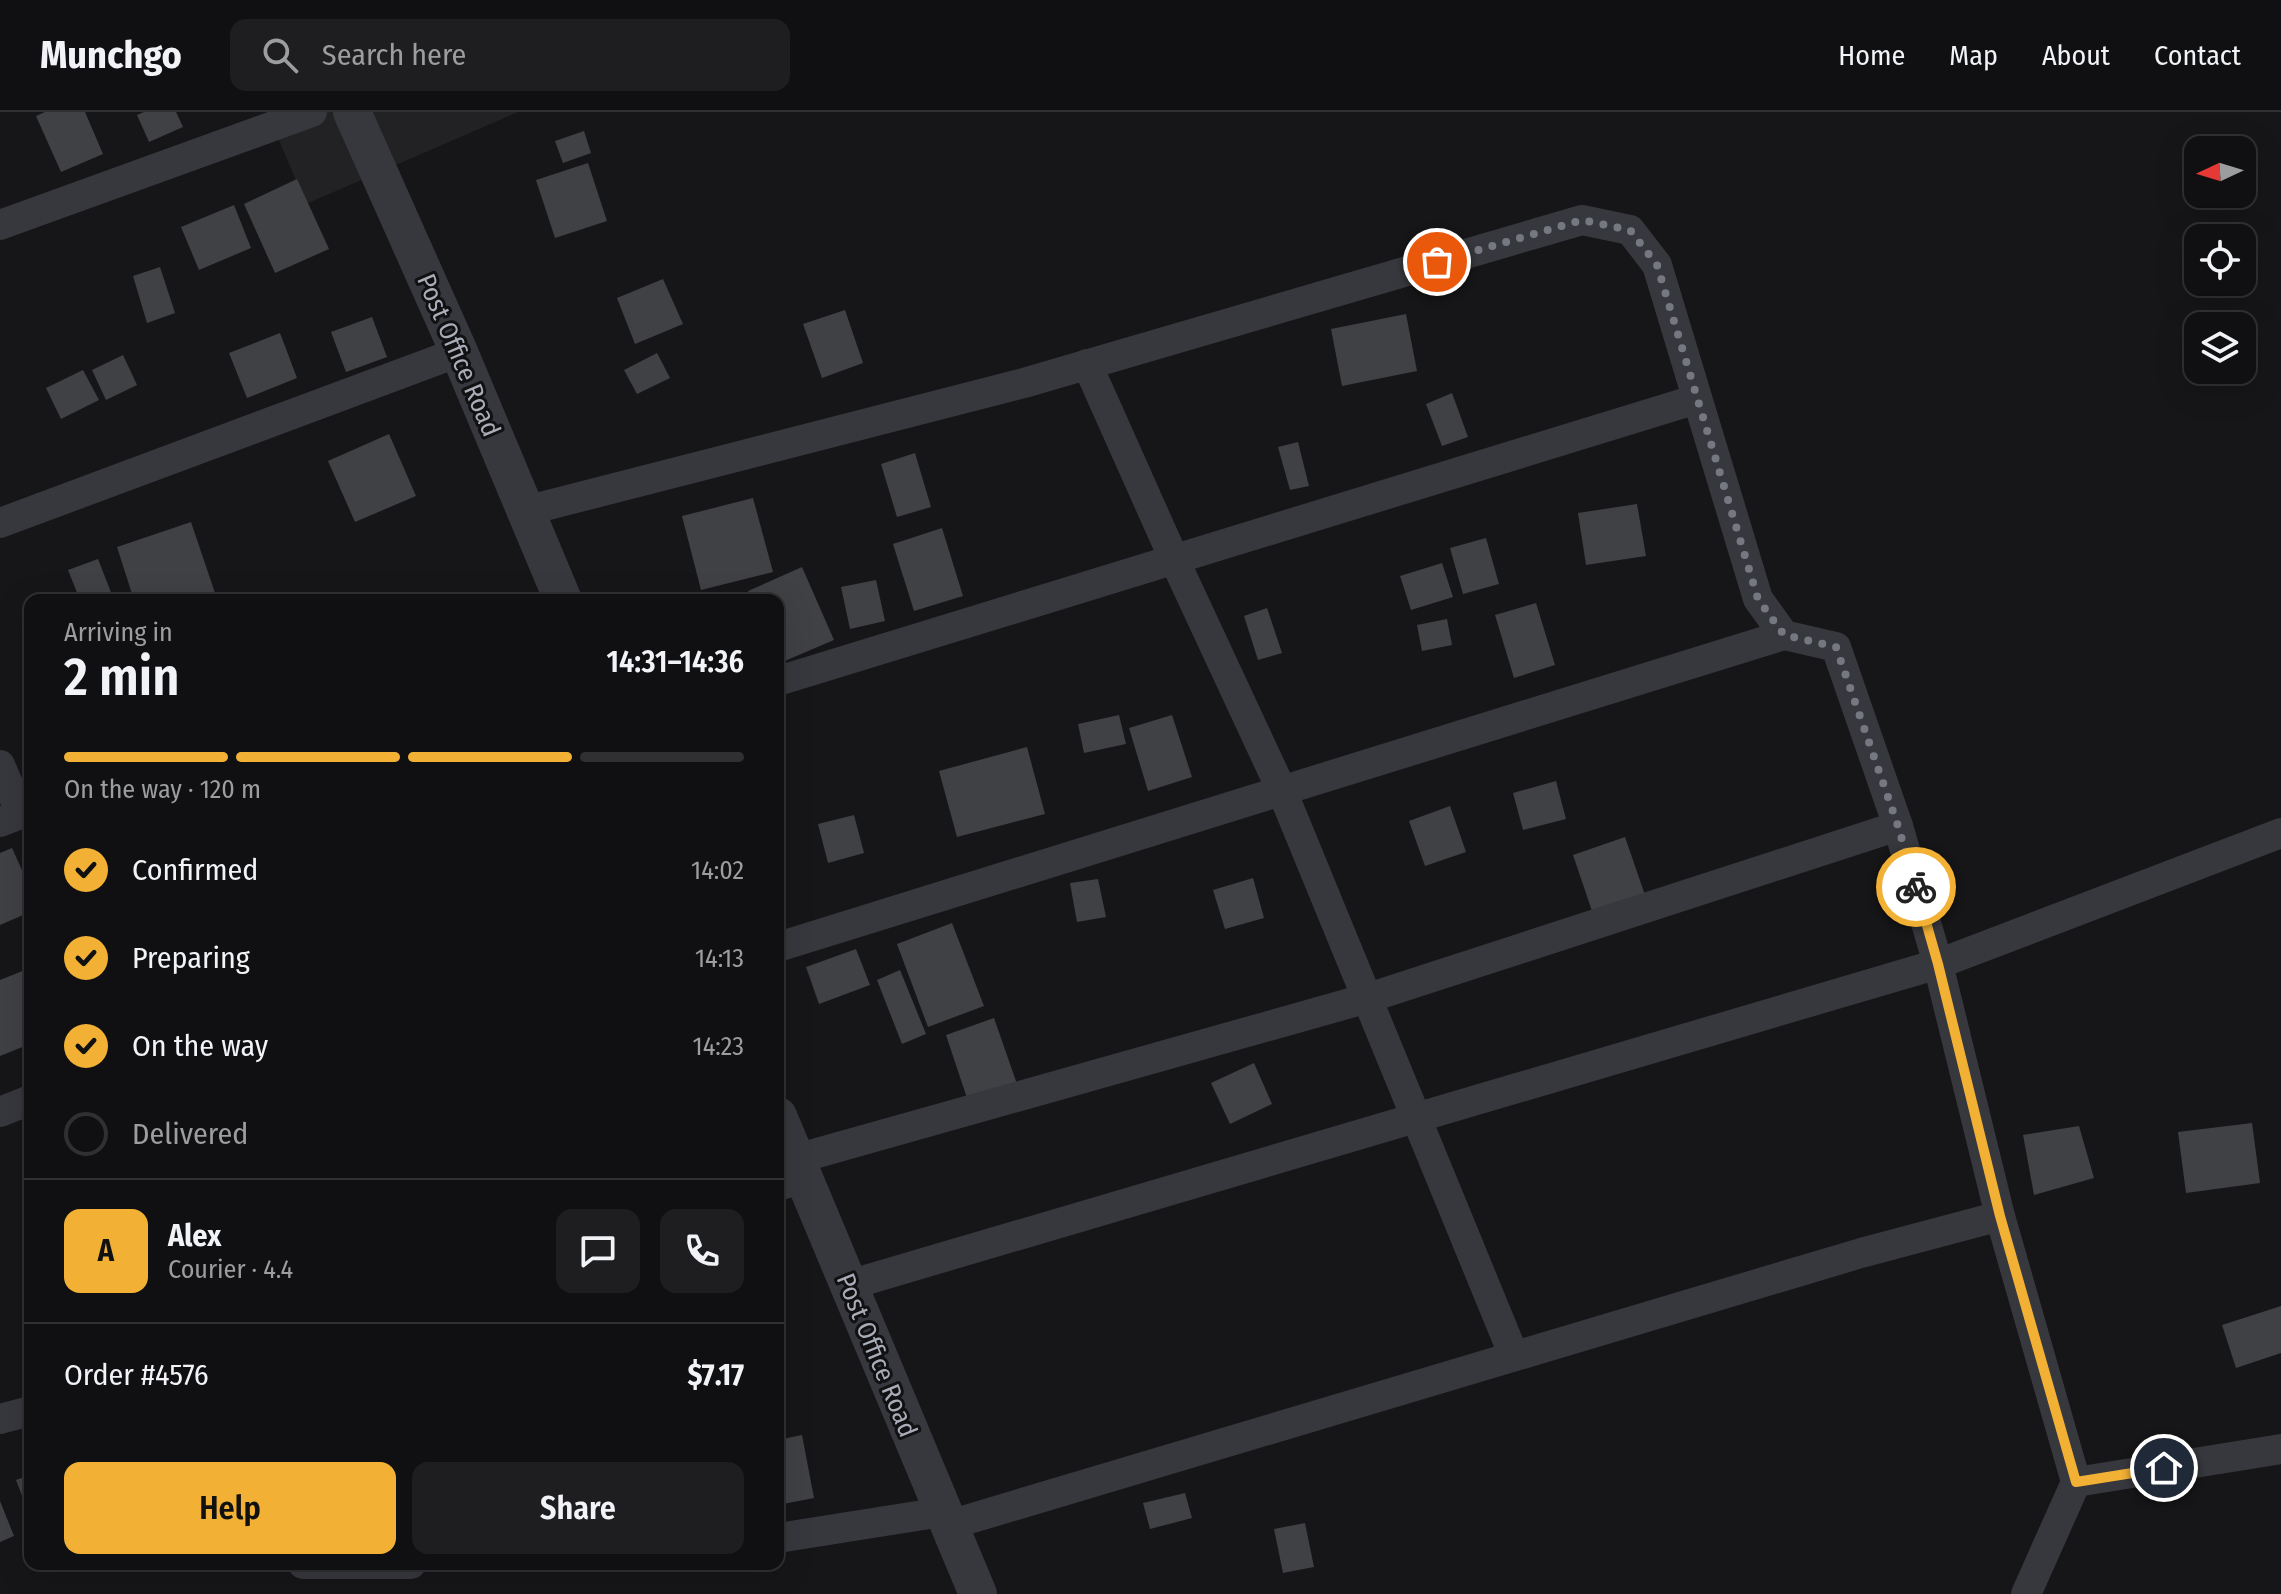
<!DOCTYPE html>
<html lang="en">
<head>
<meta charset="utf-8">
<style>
	:root { --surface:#101012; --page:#1e1e20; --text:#f1f3f6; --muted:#9c9d9f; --line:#303032; --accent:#f2b134 }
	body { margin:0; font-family:"Fira Sans Condensed",sans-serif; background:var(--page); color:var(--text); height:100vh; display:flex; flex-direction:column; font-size:30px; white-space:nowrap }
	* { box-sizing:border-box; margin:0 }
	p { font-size:26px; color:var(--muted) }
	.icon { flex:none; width:44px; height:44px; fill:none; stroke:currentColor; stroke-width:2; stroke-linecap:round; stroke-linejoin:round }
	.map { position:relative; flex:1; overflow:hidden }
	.panel { position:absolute; left:24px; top:482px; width:760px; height:976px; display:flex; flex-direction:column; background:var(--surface); border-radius:16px; box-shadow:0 8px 32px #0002,0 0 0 2px var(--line) }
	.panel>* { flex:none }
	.needle { width:52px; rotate:266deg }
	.buttons { position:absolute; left:2184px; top:24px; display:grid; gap:16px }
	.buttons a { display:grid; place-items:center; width:72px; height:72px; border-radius:16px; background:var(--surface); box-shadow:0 8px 32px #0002,0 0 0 2px var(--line); font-size:40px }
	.pin { position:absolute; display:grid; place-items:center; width:68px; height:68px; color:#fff; margin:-34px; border:4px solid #fff; border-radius:50%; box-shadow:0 2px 8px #0007 }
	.courier { position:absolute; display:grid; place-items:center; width:80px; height:80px; margin:-40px; border:6px solid #f2b134; border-radius:50%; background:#fff; color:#222; box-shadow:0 2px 10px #0007 }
	.headline em { font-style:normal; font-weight:600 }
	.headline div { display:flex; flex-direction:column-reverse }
	.headline { display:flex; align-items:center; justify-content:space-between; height:136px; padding:0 40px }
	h1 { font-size:52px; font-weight:600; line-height:60px }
	.bar { display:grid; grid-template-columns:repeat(4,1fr); gap:12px 8px; align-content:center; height:96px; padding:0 40px }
	.bar i { height:10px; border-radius:6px; background:var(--line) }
	.bar .on { background:var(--accent) }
	.bar p { grid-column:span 4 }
	.line { display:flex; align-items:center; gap:20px; padding:0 40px; border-top:2px solid var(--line) }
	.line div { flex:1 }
	.round { display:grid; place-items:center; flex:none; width:84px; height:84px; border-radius:16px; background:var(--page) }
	ol { padding:0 40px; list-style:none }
	li { display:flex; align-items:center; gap:24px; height:88px }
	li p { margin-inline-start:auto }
	li .icon { padding:8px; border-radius:50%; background:var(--accent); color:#111; stroke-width:4 }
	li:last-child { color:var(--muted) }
	li i { width:44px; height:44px; border:4px solid var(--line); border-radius:50% }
	.action { display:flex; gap:16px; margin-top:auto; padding:16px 40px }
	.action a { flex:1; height:92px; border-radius:16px; background:var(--accent); color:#111; font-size:32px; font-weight:600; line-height:92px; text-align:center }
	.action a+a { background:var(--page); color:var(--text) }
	header { display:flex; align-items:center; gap:48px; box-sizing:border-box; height:112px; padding:0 40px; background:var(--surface); border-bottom:2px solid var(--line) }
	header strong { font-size:38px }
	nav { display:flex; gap:44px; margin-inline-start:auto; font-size:28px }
	.search { width:560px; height:72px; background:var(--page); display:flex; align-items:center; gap:20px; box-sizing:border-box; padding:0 28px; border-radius:16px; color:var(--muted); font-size:30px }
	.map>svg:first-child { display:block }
</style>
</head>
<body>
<header>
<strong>Munchgo</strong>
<div class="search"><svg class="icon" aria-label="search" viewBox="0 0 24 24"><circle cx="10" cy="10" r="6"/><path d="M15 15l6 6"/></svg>Search here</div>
<nav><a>Home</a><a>Map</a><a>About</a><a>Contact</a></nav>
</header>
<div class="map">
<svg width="2281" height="1482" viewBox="0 0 2281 1482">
	<rect width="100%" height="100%" fill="#161618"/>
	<!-- built -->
	<polygon fill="#222225" points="267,0 518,0 306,92"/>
	<!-- building -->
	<g fill="#404145">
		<polygon points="45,0 85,0 103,42 61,60 36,4"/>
		<polygon points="144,0 176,0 183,15 149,30 137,3"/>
		<polygon points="584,19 591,41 563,51 555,29"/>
		<polygon points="588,51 607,109 555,126 536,68"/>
		<polygon points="297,67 329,137 275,161 244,92"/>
		<polygon points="234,93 251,136 199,158 181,115"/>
		<polygon points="160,155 175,201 147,211 133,164"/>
		<polygon points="663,167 683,212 635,232 617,186"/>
		<polygon points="845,198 863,251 822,266 803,212"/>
		<polygon points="1406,202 1417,259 1342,274 1331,217"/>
		<polygon points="372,205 387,245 346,260 331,220"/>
		<polygon points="280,221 297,266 247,286 229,241"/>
		<polygon points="657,241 670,266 637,282 624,258"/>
		<polygon points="123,243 137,273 106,288 92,258"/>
		<polygon points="83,258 99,288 61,307 46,276"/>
		<polygon points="1452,281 1468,325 1442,334 1426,292"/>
		<polygon points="389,322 416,384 355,410 328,349"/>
		<polygon points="1298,330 1309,374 1290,378 1278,335"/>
		<polygon points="915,341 931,395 897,405 881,352"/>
		<polygon points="753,386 773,460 701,478 682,404"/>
		<polygon points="1637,392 1646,444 1586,453 1578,401"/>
		<polygon points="191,410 215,481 193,488 134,488 117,435"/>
		<polygon points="942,416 963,484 914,499 893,432"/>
		<polygon points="1486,426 1499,472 1463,482 1450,436"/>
		<polygon points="98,447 114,488 80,488 68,458"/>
		<polygon points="1442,451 1453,485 1411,498 1400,464"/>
		<polygon points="802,455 834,528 780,551 778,488 752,488 748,479"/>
		<polygon points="876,468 885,509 850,517 841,475"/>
		<polygon points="1536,491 1555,553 1514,566 1495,503"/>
		<polygon points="1267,496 1282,541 1258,548 1244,504"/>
		<polygon points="1447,507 1452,533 1422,539 1417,513"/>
		<polygon points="1119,603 1126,632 1084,641 1078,612"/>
		<polygon points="1172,603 1192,665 1148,679 1129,616"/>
		<polygon points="1027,635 1045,702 957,725 939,659"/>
		<polygon points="1556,669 1566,707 1523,718 1513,681"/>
		<polygon points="1450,694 1466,740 1425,754 1409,709"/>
		<polygon points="854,703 864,741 828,751 818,712"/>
		<polygon points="1625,725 1645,783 1593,802 1573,743"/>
		<polygon points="12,736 30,776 30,800 0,813 0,741"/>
		<polygon points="1253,766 1264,806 1225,817 1213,778"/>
		<polygon points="1098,767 1106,805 1077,810 1070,771"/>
		<polygon points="952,811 984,894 928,915 897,832"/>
		<polygon points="856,837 870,873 819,892 806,855"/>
		<polygon points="30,856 30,932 0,944 0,868"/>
		<polygon points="900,858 926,922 902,932 877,868"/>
		<polygon points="994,906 1017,972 968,989 946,923"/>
		<polygon points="1254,951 1272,992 1230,1012 1211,971"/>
		<polygon points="2252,1011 2260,1071 2186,1081 2178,1020"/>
		<polygon points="2079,1014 2094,1066 2034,1083 2023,1023"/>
		<polygon points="2281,1194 2281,1241 2236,1256 2222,1213"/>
		<polygon points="802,1323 814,1386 778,1393 778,1328"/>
		<polygon points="30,1363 30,1405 16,1368"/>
		<polygon points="1185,1381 1192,1406 1150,1417 1143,1391"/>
		<polygon points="0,1389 14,1424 0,1430"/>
		<polygon points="1305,1411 1314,1455 1283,1461 1274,1417"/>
	</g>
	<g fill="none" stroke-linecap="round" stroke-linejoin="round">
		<!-- minor -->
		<g stroke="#37383d" stroke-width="30">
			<polyline points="0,113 312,0"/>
			<polyline points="1087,252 1174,447 1282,679 1514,1244"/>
			<polyline points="525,399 1024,271 1582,108 1630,118 1657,153 1758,487 1784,523 1836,535 1898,714 1938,852 849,1173"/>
			<polyline points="0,411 459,240"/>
			<polyline points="778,569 1697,287"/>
			<polyline points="0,653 21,702 0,710"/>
			<polyline points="778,835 1784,523"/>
			<polyline points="0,1000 30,988"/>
			<polyline points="796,1047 1368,886 1898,714"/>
			<polyline points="778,1074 804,1066"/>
			<polyline points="0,1307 30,1299"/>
			<polyline points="2076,1370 2000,1104 1938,852 2281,721"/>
			<polyline points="949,1413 1861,1141 2000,1104"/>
			<polyline points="778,1426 942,1400"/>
			<polyline points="303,1452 411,1452"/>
			<polyline points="2026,1482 2076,1370 2281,1337"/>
		</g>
		<!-- tertiary -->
		<g stroke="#37383d" stroke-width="38">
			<polyline points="352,0 459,240 563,488"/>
			<polyline points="778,1004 978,1482"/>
		</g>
	</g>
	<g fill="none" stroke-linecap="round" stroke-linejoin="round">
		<!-- done -->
		<polyline stroke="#757880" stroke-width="8" stroke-dasharray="0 14.4" points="1437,150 1582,108 1630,118 1657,153 1758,487 1784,523 1836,535 1898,714 1916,775"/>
		<!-- route -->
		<polyline stroke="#f2b134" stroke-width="10" points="1916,775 1938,852 2000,1104 2076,1370 2164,1356"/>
	</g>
	<g text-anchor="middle" stroke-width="6" stroke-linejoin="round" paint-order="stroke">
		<!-- street labels -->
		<g font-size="26" fill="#a8adb8" stroke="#111113">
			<text transform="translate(459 243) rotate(67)" y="9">Post Office Road</text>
			<text transform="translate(877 1243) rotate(68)" y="9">Post Office Road</text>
		</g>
	</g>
</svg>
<div class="buttons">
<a><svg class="needle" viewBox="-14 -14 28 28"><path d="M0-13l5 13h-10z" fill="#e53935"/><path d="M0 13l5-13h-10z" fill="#9c9d9f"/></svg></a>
<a><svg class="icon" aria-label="locate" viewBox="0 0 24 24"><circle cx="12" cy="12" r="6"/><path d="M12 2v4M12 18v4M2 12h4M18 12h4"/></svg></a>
<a><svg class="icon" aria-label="layers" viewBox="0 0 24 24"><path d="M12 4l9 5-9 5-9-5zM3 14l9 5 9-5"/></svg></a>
</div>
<div class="pin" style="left:1437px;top:150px;background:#ea580c"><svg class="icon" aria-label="bag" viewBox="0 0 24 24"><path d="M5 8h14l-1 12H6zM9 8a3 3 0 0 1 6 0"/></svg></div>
<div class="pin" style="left:2164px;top:1356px;background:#1f2937"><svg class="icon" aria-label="home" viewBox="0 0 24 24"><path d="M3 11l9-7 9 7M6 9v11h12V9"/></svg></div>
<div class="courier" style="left:1916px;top:775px"><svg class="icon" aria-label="bike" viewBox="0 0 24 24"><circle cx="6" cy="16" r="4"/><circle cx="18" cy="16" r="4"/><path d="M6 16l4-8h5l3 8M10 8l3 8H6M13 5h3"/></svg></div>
<section class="panel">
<div class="headline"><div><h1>2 min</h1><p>Arriving in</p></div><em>14:31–14:36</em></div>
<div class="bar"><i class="on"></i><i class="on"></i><i class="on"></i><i></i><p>On the way · 120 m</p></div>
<ol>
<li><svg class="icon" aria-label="check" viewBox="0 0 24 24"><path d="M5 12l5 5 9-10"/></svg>Confirmed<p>14:02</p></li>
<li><svg class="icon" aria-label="check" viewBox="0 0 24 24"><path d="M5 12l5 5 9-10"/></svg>Preparing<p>14:13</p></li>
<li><svg class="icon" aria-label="check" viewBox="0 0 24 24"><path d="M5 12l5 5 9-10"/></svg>On the way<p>14:23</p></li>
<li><i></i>Delivered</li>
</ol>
<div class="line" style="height:144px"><b class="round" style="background:var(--accent);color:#111">A</b><div><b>Alex</b><p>Courier · 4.4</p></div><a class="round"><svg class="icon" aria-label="chat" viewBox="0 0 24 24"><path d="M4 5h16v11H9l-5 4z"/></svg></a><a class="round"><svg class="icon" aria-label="phone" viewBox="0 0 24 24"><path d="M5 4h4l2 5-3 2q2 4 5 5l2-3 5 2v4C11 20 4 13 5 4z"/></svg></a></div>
<div class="line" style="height:104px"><div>Order #4576</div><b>$7.17</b></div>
<div class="action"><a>Help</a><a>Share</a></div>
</section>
</div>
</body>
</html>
